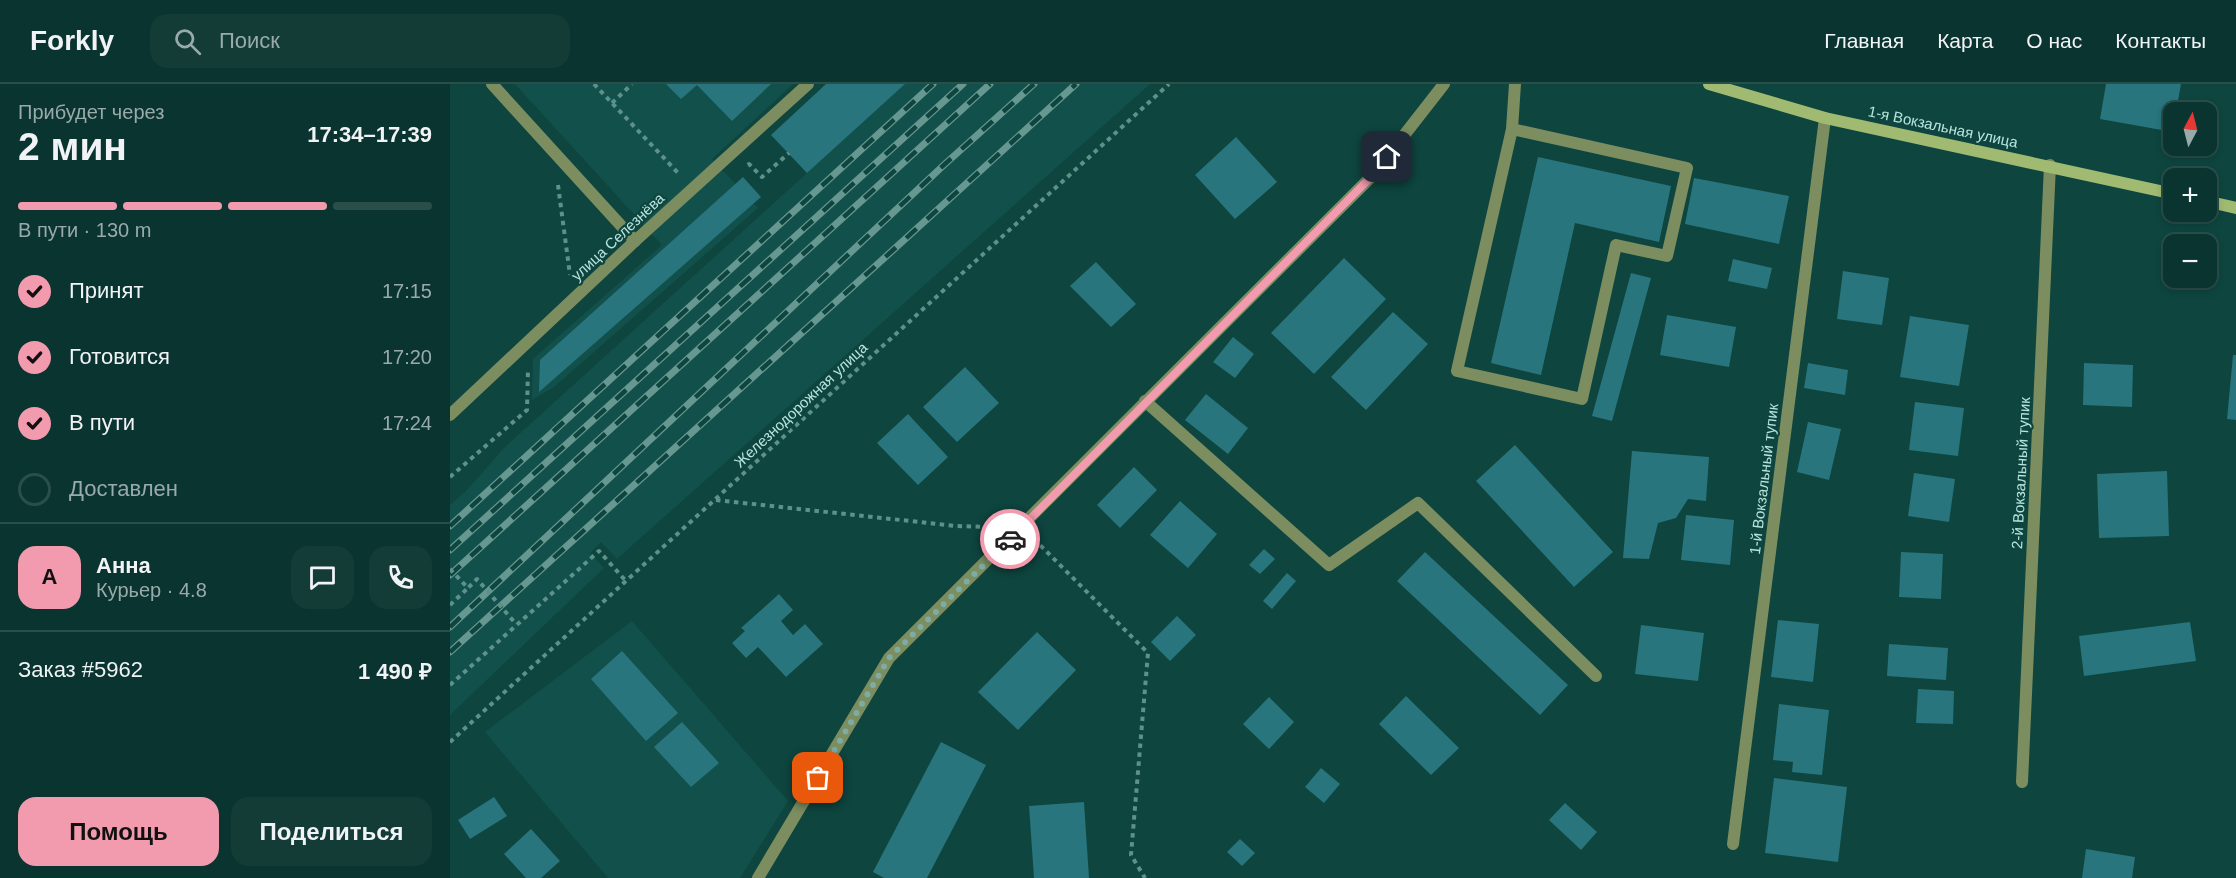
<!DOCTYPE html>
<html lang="ru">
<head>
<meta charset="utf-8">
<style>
	:root { --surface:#0a342f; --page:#133c37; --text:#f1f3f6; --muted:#9aa; --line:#2a4f4b; --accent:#f29aae }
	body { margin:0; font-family:Arial,sans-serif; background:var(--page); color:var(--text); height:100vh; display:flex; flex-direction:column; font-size:22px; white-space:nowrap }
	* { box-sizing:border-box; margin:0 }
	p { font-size:20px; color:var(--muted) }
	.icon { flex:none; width:33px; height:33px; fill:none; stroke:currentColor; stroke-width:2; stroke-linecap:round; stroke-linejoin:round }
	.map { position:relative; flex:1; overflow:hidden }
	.sheet { display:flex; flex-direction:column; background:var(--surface); width:450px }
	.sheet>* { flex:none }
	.needle { width:39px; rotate:7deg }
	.buttons { position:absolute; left:1713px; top:18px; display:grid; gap:12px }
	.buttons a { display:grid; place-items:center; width:54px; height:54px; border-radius:12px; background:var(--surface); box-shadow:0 3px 9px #0003,0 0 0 2px var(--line); font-size:30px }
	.pin { position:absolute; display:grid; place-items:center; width:51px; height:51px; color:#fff; margin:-26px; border-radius:12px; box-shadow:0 3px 9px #0006 }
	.courier { position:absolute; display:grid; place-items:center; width:60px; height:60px; margin:-30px; border:4px solid #f29aae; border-radius:50%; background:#fff; color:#222; box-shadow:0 2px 8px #0007 }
	.head em { font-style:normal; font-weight:600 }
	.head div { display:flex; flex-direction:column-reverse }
	.head { display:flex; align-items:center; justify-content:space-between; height:102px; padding:0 18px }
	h1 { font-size:39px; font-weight:600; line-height:45px }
	.bar { display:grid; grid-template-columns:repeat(4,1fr); gap:9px 6px; align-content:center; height:72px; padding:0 18px }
	.bar i { height:8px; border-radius:4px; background:var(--line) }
	.bar .active { background:var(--accent) }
	.bar p { grid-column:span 4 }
	.line { display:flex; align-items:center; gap:15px; padding:0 18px; border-top:2px solid var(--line) }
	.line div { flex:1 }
	.round { display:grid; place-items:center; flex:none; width:63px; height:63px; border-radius:18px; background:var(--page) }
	ol { padding:0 18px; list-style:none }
	li { display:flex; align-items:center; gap:18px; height:66px }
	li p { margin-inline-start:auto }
	li .icon { padding:6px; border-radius:50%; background:var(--accent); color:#111; stroke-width:4 }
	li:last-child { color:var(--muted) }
	li i { width:33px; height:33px; border:3px solid var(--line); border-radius:50% }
	.cta { display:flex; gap:12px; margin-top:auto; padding:12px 18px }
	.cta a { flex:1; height:69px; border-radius:18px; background:var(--accent); color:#111; font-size:24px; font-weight:600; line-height:69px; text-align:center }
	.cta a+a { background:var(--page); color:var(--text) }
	header { display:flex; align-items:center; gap:36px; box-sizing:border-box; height:84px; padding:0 30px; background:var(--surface); border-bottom:2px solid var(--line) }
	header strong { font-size:28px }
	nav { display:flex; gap:33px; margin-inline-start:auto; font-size:21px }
	.search { width:420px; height:54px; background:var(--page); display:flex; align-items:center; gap:15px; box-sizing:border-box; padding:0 21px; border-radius:18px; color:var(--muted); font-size:22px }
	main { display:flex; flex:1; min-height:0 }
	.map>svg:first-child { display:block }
</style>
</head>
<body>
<header>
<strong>Forkly</strong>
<div class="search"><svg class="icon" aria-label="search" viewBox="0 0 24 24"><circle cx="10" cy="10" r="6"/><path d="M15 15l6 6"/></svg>Поиск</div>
<nav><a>Главная</a><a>Карта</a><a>О нас</a><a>Контакты</a></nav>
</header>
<main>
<section class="sheet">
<div class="head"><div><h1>2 мин</h1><p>Прибудет через</p></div><em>17:34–17:39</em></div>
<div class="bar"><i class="active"></i><i class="active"></i><i class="active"></i><i></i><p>В пути · 130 m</p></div>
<ol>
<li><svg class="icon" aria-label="check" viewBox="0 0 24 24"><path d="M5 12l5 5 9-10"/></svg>Принят<p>17:15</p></li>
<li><svg class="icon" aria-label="check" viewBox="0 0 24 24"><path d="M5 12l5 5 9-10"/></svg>Готовится<p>17:20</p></li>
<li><svg class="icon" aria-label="check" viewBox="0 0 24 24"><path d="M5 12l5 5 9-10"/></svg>В пути<p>17:24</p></li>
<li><i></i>Доставлен</li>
</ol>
<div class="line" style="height:108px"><b class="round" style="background:var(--accent);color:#111">А</b><div><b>Анна</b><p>Курьер · 4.8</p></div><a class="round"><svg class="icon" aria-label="chat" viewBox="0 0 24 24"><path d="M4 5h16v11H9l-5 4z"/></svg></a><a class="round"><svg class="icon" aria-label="phone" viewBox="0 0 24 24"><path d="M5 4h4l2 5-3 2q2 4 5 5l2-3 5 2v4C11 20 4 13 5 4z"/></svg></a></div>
<div class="line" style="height:78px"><div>Заказ #5962</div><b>1 490 ₽</b></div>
<div class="cta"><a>Помощь</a><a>Поделиться</a></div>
</section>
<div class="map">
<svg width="1786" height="794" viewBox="0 0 1786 794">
	<rect width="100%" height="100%" fill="#0e453f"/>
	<!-- built -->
	<g fill="#12514b">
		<polygon points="65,0 343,0 262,75 308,124 104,303 82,316 83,275 212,161"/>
		<polygon points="455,0 700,0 167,475 151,458 140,469 154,484 0,631 0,421 16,407 54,364"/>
		<polygon points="182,537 338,717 290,794 158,794 35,648"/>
	</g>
	<!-- building -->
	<g fill="#28757d">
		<polygon points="216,0 321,0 282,37 247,1 231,15"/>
		<polygon points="376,0 455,0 357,89 321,51"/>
		<polygon points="1656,0 1731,0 1726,28 1724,28 1723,48 1650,35"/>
		<polygon points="786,53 827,98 785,135 745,91"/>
		<polygon points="1088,73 1221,102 1209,158 1125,139 1091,291 1041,279"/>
		<polygon points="293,93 311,113 89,308 90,276"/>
		<polygon points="1244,94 1339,112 1329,160 1235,140"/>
		<polygon points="894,174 936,215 864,290 821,249"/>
		<polygon points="1283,175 1322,184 1317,205 1278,197"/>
		<polygon points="646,178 686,220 661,243 620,202"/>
		<polygon points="1393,187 1439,194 1432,241 1387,235"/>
		<polygon points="1181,189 1201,194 1162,337 1142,332"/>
		<polygon points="943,228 978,260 916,326 881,293"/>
		<polygon points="1217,231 1286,243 1279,283 1210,271"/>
		<polygon points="1460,232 1519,241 1509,302 1450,293"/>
		<polygon points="783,253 804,270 785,294 763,278"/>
		<polygon points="1783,271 1786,271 1786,336 1777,335"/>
		<polygon points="1358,279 1398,286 1395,311 1354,304"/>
		<polygon points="1634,279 1683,281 1682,323 1633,321"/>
		<polygon points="515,283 549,319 507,358 473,323"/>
		<polygon points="756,310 798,344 778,370 735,336"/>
		<polygon points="1465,318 1514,324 1508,372 1459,366"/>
		<polygon points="458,330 498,373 468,401 427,359"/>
		<polygon points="1358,338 1391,345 1379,396 1347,388"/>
		<polygon points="1065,361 1163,468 1124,503 1026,397"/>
		<polygon points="1182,367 1259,373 1256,417 1238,415 1226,434 1208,439 1199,475 1173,474"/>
		<polygon points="684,383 707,406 670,444 647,421"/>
		<polygon points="1717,387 1719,452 1649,454 1647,390"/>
		<polygon points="1464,389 1505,395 1499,438 1458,432"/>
		<polygon points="730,417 767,450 738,484 700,451"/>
		<polygon points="1236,431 1284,436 1280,481 1231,476"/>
		<polygon points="814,465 825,475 810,490 799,481"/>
		<polygon points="975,468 1118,601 1090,631 947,497"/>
		<polygon points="1451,468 1493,470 1491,515 1449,513"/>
		<polygon points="837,489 846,497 822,525 813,517"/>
		<polygon points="329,510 343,526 331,537 343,551 355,540 373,560 336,593 308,563 296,574 282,559 295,547 291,544"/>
		<polygon points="727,532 746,551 720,577 701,558"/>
		<polygon points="1328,536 1369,540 1363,598 1321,593"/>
		<polygon points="1740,538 1746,577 1634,592 1629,552"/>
		<polygon points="1191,541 1254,549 1248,597 1185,590"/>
		<polygon points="587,548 626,586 568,646 528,608"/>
		<polygon points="1439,560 1498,564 1496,596 1437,592"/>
		<polygon points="172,567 228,629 196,657 141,595"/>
		<polygon points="1468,605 1504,607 1503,640 1466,639"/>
		<polygon points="956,612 1009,664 981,691 929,640"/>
		<polygon points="819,613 844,638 819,665 793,640"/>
		<polygon points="1329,620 1379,626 1372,691 1342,688 1343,678 1323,676"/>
		<polygon points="232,638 269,679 241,703 204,663"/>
		<polygon points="491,658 536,681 477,794 434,794 423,788"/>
		<polygon points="871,684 890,700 874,719 855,703"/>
		<polygon points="1324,694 1397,703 1388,778 1315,769"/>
		<polygon points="44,713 57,732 20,755 8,736"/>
		<polygon points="634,718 639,794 584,794 579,722"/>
		<polygon points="1115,719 1147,748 1131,766 1099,736"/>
		<polygon points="81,745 110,777 91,794 76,794 54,770"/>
		<polygon points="790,755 805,769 792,782 777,768"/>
		<polygon points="1636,765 1685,773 1682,794 1632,794"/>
	</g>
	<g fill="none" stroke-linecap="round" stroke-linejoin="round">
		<!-- path -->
		<g stroke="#5f918b" stroke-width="4" stroke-dasharray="4.5 4.5" stroke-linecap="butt">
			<polyline points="144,0 230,91"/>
			<polyline points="162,19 182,0"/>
			<polyline points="298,81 299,80 312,93 339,69"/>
			<polyline points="108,101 120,191"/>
			<polyline points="0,393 77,326 78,285"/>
			<polyline points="266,416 506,442 542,443"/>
			<polyline points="584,455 698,569 681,771 695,794"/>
			<polyline points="0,521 18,504"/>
			<polyline points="0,601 149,467 175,496"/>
			<polyline points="0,658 719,0"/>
		</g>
		<!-- lane -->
		<g stroke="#7c8d60" stroke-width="12">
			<polyline points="42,0 185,157"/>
			<polyline points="1062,45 1237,84 1217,172 1166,161 1132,315 1007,287 1062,45 1065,0"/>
			<polyline points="695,317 879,481 968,419 1146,592"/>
			<polyline points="0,331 185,157 358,0"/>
		</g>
		<!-- street -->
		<g stroke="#7c8d60" stroke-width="12">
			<polyline points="1572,698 1600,81"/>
			<polyline points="1283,760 1375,34"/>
			<polyline points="308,794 439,574 923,91 994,0"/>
		</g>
		<!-- secondary -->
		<g stroke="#a0ba72" stroke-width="12">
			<polyline points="1259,0 1375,34 1724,110"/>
			<polyline points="1756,117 1786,124"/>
		</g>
		<!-- rail casing -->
		<g stroke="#669791" stroke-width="7">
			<g id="rail">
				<polyline points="0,442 483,0"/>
				<polyline points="0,466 513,0"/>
				<polyline points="0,491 540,0"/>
				<polyline points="0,543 495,80 584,0"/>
				<polyline points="0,568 626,0"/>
			</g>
		</g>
		<!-- rail -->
		<use href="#rail" stroke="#0e453f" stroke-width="4.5" stroke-dasharray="14" stroke-linecap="butt"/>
		<!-- path-bridge -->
		<polyline stroke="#5f918b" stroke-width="4" stroke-dasharray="4.5 4.5" stroke-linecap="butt" points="0,485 18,504 27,495 66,540"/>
	</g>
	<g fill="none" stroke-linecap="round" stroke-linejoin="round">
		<!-- done -->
		<polyline stroke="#7caca6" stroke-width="6" stroke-dasharray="0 10.8" points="368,694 439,574 560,455"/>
		<!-- route -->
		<polyline stroke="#f29aae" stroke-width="8" points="560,455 923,91 937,73"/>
	</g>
	<g text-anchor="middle" stroke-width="4.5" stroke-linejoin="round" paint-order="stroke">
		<!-- street labels -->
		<g font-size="15" fill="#b8e4de" stroke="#0e453f">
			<text transform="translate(1493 43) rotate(12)" y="5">1-я Вокзальная улица</text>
			<text transform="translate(168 153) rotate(-43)" y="5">улица Селезнёва</text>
			<text transform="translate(351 321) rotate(-43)" y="5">Железнодорожная улица</text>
			<text transform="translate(1571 389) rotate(-87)" y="5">2-й Вокзальный тупик</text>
			<text transform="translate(1314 395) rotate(-83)" y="5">1-й Вокзальный тупик</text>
		</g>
	</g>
</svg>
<div class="buttons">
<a><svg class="needle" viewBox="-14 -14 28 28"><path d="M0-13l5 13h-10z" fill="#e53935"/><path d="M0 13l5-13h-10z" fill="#9aa"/></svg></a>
<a>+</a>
<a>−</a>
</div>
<div class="pin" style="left:368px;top:694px;background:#ea580c"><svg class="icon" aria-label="bag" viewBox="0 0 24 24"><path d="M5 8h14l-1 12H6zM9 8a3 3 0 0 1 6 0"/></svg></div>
<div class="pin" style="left:937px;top:73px;background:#1f2937"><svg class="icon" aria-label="home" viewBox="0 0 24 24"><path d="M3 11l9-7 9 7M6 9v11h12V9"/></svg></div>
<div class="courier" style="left:560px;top:455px"><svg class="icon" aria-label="car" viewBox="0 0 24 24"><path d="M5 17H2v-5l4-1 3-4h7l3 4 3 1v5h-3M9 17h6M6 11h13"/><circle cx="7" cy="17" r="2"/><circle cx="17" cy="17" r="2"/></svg></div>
</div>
</main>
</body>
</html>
